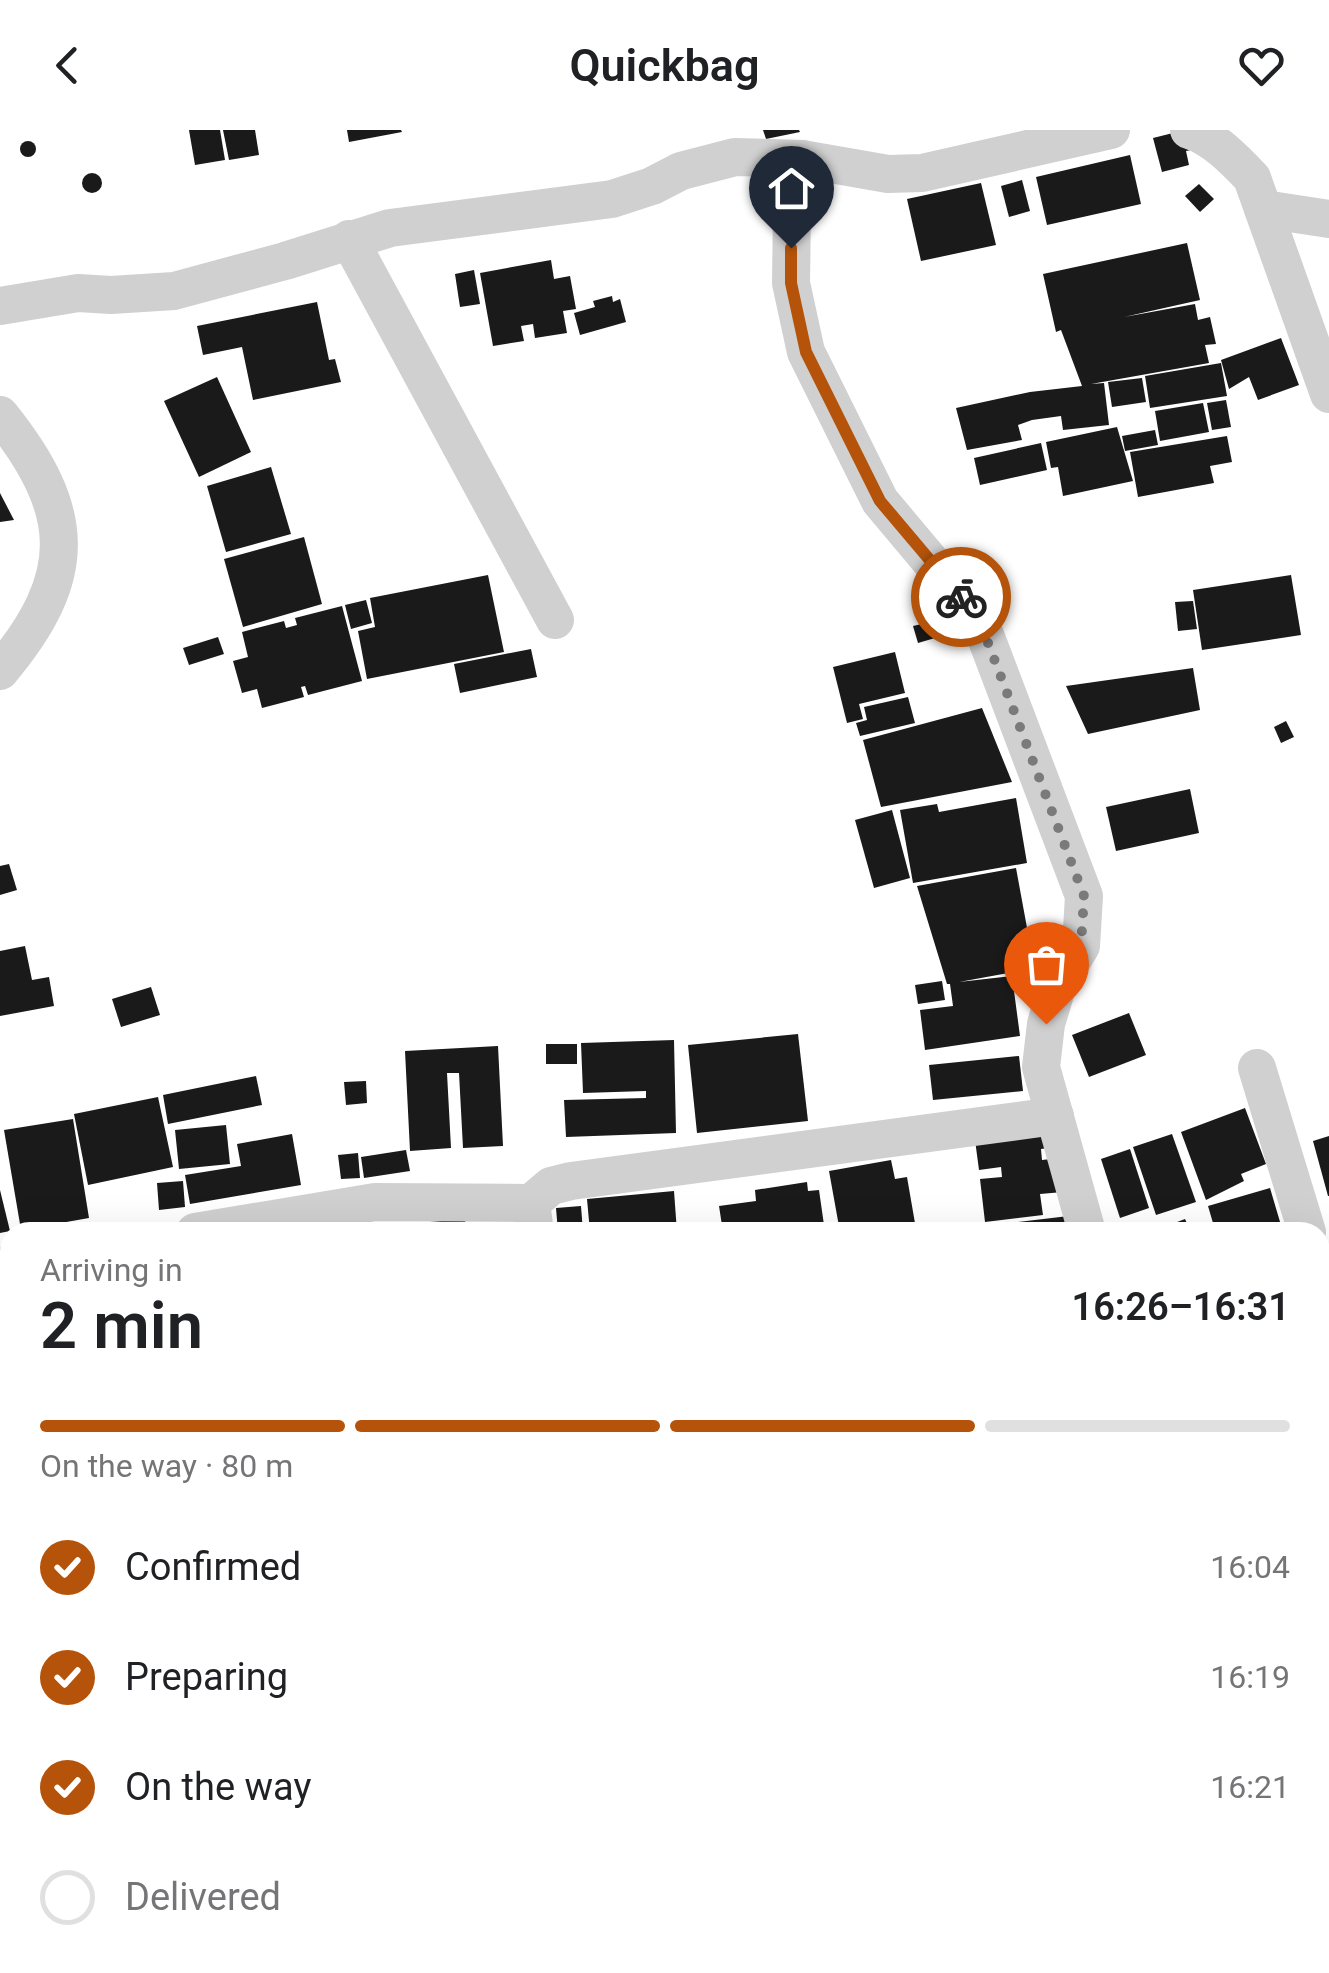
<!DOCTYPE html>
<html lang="en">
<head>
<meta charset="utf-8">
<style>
	:root { --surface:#fff; --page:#f2f2f2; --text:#202124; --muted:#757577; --line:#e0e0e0; --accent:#b45309 }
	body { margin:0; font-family:Roboto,sans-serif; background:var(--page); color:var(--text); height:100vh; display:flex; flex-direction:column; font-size:38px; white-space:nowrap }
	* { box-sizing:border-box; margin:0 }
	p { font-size:32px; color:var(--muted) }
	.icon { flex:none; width:55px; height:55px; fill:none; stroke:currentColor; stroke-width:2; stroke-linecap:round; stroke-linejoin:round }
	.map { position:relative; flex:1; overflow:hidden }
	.drawer { position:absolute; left:0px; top:1092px; width:1330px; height:752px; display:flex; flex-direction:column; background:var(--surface); border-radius:30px 30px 0 0; box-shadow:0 10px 40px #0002 }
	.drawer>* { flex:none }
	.pin { position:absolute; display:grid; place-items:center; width:85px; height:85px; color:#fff; margin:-102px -42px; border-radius:50% 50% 50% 0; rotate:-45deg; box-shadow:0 0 10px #0007 }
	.pin .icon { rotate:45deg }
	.courier { position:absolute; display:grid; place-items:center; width:100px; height:100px; margin:-50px; border:8px solid #b45309; border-radius:50%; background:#fff; color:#222; box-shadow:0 2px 12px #0007 }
	.head em { font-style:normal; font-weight:600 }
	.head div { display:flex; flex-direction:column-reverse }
	.head { display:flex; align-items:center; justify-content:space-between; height:170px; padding:0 40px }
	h1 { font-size:65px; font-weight:600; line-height:75px }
	.bar { display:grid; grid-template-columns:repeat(4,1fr); gap:15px 10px; align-content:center; height:120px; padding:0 40px }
	.bar i { height:12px; border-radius:8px; background:var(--line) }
	.bar .selected { background:var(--accent) }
	.bar p { grid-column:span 4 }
	ol { padding:0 40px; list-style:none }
	li { display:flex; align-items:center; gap:30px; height:110px }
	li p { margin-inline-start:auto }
	li .icon { padding:10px; border-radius:50%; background:var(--accent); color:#fff; stroke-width:4 }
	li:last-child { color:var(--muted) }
	li i { width:55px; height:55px; border:5px solid var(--line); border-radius:50% }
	header { display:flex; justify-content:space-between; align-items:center; height:130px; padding:0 40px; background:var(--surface); font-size:45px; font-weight:600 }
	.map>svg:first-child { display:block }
</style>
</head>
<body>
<header><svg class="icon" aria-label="back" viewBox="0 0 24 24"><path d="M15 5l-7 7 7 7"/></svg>Quickbag<svg class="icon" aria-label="heart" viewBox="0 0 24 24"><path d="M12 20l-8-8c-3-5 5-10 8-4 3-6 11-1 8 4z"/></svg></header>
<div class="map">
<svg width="1329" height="1843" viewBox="0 0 1329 1843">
	<rect width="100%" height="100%" fill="#fff"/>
	<!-- building -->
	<g fill="#1a1a1a">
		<polygon points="189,0 220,0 225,30 195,35"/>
		<polygon points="223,0 255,0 259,25 229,30"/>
		<polygon points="347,0 401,0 402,2 349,12"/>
		<polygon points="763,0 799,0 800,2 766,9"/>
		<polygon points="1181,1 1191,20 1186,21 1189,35 1162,42 1153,8"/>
		<circle cx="28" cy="19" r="8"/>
		<polygon points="1130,25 1141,74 1047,95 1036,47"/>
		<circle cx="92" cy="53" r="10"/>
		<polygon points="1022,50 1030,81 1009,87 1001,56"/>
		<polygon points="981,53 996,115 921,131 907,69"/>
		<polygon points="1199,54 1214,69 1200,82 1185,66"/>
		<polygon points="1187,113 1200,170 1124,187 1195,174 1198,190 1210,187 1216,214 1205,215 1209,233 1091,254 1104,253 1109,295 1063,300 1061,286 1032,290 1018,295 1022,310 967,320 956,278 1030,262 1082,256 1061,200 1056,202 1043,144"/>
		<polygon points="551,130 554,149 570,146 576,179 563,181 567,203 535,208 533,194 521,196 524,211 493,216 480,143"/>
		<polygon points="474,140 480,174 460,177 455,144"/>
		<polygon points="612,166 613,172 620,169 626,192 580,205 574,183 595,177 593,171"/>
		<polygon points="317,172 329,230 335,229 341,252 253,270 242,217 203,225 197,196"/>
		<polygon points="1281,208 1299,255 1258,270 1249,247 1229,259 1221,230"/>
		<polygon points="1221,233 1227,266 1150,278 1145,246"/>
		<polygon points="217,247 251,322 199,347 164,271"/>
		<polygon points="1142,248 1146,272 1112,277 1108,252"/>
		<polygon points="1226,270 1231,297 1212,300 1207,273"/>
		<polygon points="1203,273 1209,302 1160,311 1155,281"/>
		<polygon points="1117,297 1133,351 1063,366 1058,337 1051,338 1046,312"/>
		<polygon points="1155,300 1158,315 1125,321 1122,306"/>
		<polygon points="1227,306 1232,332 1210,336 1214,353 1138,367 1130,322"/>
		<polygon points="1041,313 1047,340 980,355 974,328"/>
		<polygon points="271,337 291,404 226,422 207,356"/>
		<polygon points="0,363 14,390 0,392"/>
		<polygon points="304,407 322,474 243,497 224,429"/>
		<polygon points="488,445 504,522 367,549 358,501 375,497 370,468"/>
		<polygon points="1291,445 1301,505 1202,520 1193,460"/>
		<polygon points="366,470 372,493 351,499 345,475"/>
		<polygon points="1193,471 1197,499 1178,501 1175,472"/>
		<polygon points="342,476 362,551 308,565 305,556 301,557 304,567 262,578 257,559 242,563 233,531 248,527 242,502 284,491 286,498 297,495 295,488"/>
		<polygon points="930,492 935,508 918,513 913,496"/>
		<polygon points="218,507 224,524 189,535 183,518"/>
		<polygon points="531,519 537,547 460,563 454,534"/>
		<polygon points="895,522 905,563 859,574 863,589 847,593 833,537"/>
		<polygon points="1193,538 1200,580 1088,604 1066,556"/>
		<polygon points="908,567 915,593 860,606 856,593 867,590 864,577"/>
		<polygon points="982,578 1012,652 881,677 863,610"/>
		<polygon points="1286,591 1294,607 1281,613 1274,597"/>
		<polygon points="1190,659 1199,703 1116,721 1106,677"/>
		<polygon points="1016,668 1027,733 913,753 900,680 937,674 939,682"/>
		<polygon points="892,680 910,748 874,758 855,690"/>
		<polygon points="9,734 17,760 0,765 0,736"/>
		<polygon points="1016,738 1030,814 1047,810 1052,835 959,852 1012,846 1020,906 925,920 920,880 953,876 950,854 947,854 917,756"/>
		<polygon points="25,816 32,850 49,847 54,876 0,886 0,821"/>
		<polygon points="942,851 945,870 918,874 915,855"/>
		<polygon points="151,857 160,885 121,897 112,869"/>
		<polygon points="1129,883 1146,925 1089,947 1072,905"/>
		<polygon points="798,904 808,991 697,1003 688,915"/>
		<polygon points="674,910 676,1003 566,1007 564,970 646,968 646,961 583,963 581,913"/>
		<rect x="546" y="914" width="31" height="20"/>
		<polygon points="498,916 503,1016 463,1018 459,943 447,943 451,1018 410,1021 405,921"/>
		<polygon points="1019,926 1023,961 933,970 929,935"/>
		<polygon points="256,946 262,975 168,994 163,965"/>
		<polygon points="366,951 367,973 346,975 344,952"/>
		<polygon points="158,967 173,1037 88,1055 74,984"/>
		<polygon points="1245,978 1266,1034 1241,1044 1244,1051 1206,1070 1181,1002"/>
		<polygon points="73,989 89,1088 21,1100 4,1000"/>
		<polygon points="226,995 230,1034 179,1039 175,1000"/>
		<polygon points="1055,1000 1057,1017 1041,1019 1042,1030 1059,1028 1063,1062 1040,1064 1043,1085 985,1092 980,1049 1002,1047 1001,1037 979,1040 975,1010"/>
		<polygon points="292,1004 301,1055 190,1074 185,1045 241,1036 237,1014"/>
		<polygon points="1172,1004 1196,1072 1156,1085 1133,1017"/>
		<polygon points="1329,1006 1329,1066 1328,1066 1313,1011"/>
		<polygon points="1130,1019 1149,1078 1120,1088 1101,1029"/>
		<polygon points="406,1020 410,1041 364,1048 361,1027"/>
		<polygon points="358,1023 360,1048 341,1049 338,1025"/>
		<polygon points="891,1030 895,1049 907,1047 916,1099 892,1102 840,1102 829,1041"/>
		<polygon points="183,1051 185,1077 159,1080 157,1053"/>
		<polygon points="807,1052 808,1061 819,1060 825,1102 723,1102 719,1076 756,1071 755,1060"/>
		<polygon points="1270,1058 1283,1102 1207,1102 1205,1096 1213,1093 1208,1076"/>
		<polygon points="0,1060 10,1101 0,1103"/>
		<polygon points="674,1061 677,1102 590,1102 587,1069"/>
		<polygon points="581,1076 583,1102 558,1102 556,1078"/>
		<polygon points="1077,1085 1079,1102 985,1102 984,1096"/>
		<polygon points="465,1089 466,1102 384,1102 383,1096"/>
		<polygon points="1185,1089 1191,1102 1151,1102"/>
		<polygon points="981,1093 981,1102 944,1102 943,1101"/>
		<polygon points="1329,1261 1329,1331 1325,1331 1320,1315 1320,1262"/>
		<polygon points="1329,1346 1329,1412 1320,1415 1320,1349"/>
		<polygon points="1329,1419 1329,1488 1324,1489 1320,1465 1320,1420"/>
		<polygon points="10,1633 10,1674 0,1676 0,1635"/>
		<rect x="1320" y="1672" width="9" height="37"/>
		<polygon points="1329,1810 1329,1843 1293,1843 1292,1835 1320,1835 1320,1811"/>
		<polygon points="188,1835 214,1835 215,1843 168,1843 167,1839"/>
		<polygon points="691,1835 742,1835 742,1838 692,1843"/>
		<polygon points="826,1835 854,1835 855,1843 827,1843"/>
		<polygon points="864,1835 914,1835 915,1843 865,1843"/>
		<polygon points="1179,1835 1226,1835 1227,1843 1179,1843"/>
	</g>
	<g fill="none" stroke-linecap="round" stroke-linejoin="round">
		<!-- street -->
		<g stroke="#d0d0d0" stroke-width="38">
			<path d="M1189,0C1214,8 1235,30 1252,48L1329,264"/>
			<polyline points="802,29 792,81 791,153 806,222 880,371 979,489 1084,766 1081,816 1058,854 1046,894 1041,937 1087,1102"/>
			<polyline points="1263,79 1329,89"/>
			<polyline points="349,109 555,490"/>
			<polyline points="0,176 78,163 111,165 174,161 285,131 390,98 612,69 652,56 681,41 735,27 802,29 888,44 922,43 1111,0"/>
			<path d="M0,285C78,382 79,447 0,541"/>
			<polyline points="1257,938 1307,1102"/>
			<polyline points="195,1102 375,1072 531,1073"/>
			<polyline points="535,1102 531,1073 551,1056 571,1051 1055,986"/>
			<polyline points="0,1136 10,1134"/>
			<polyline points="1320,1145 1329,1174"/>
			<polyline points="0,1412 10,1410"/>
			<polyline points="1320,1746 1329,1746"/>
			<polyline points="640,1835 641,1843"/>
			<polyline points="995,1835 996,1843"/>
			<polyline points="1261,1835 1262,1843"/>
			<polyline points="38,1843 75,1835"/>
		</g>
	</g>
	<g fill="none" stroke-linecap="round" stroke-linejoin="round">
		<!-- done -->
		<polyline stroke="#7a7a7a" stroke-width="10" stroke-dasharray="0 18" points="961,467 979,489 1084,766 1081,816 1058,854 1046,894"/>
		<!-- route -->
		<polyline stroke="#b45309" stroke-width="12" points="791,118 791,153 806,222 880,371 961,467"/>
	</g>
</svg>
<div class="pin" style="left:1046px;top:894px;background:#ea580c"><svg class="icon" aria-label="bag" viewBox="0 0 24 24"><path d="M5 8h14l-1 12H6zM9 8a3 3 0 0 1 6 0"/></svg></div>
<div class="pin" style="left:791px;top:118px;background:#1f2937"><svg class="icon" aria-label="home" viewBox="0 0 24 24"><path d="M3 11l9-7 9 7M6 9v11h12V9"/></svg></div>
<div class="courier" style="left:961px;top:467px"><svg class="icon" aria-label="bike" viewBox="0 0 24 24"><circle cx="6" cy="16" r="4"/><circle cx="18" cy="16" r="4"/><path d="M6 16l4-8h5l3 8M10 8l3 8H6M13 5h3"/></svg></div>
<section class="drawer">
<div class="head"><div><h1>2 min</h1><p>Arriving in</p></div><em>16:26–16:31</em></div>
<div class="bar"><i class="selected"></i><i class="selected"></i><i class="selected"></i><i></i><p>On the way · 80 m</p></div>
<ol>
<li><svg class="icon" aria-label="check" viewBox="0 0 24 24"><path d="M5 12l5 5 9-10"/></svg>Confirmed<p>16:04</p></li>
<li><svg class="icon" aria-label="check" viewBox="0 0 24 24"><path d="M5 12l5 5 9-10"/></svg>Preparing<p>16:19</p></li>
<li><svg class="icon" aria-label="check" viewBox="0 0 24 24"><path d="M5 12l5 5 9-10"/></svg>On the way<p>16:21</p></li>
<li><i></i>Delivered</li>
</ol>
</section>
</div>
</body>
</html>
